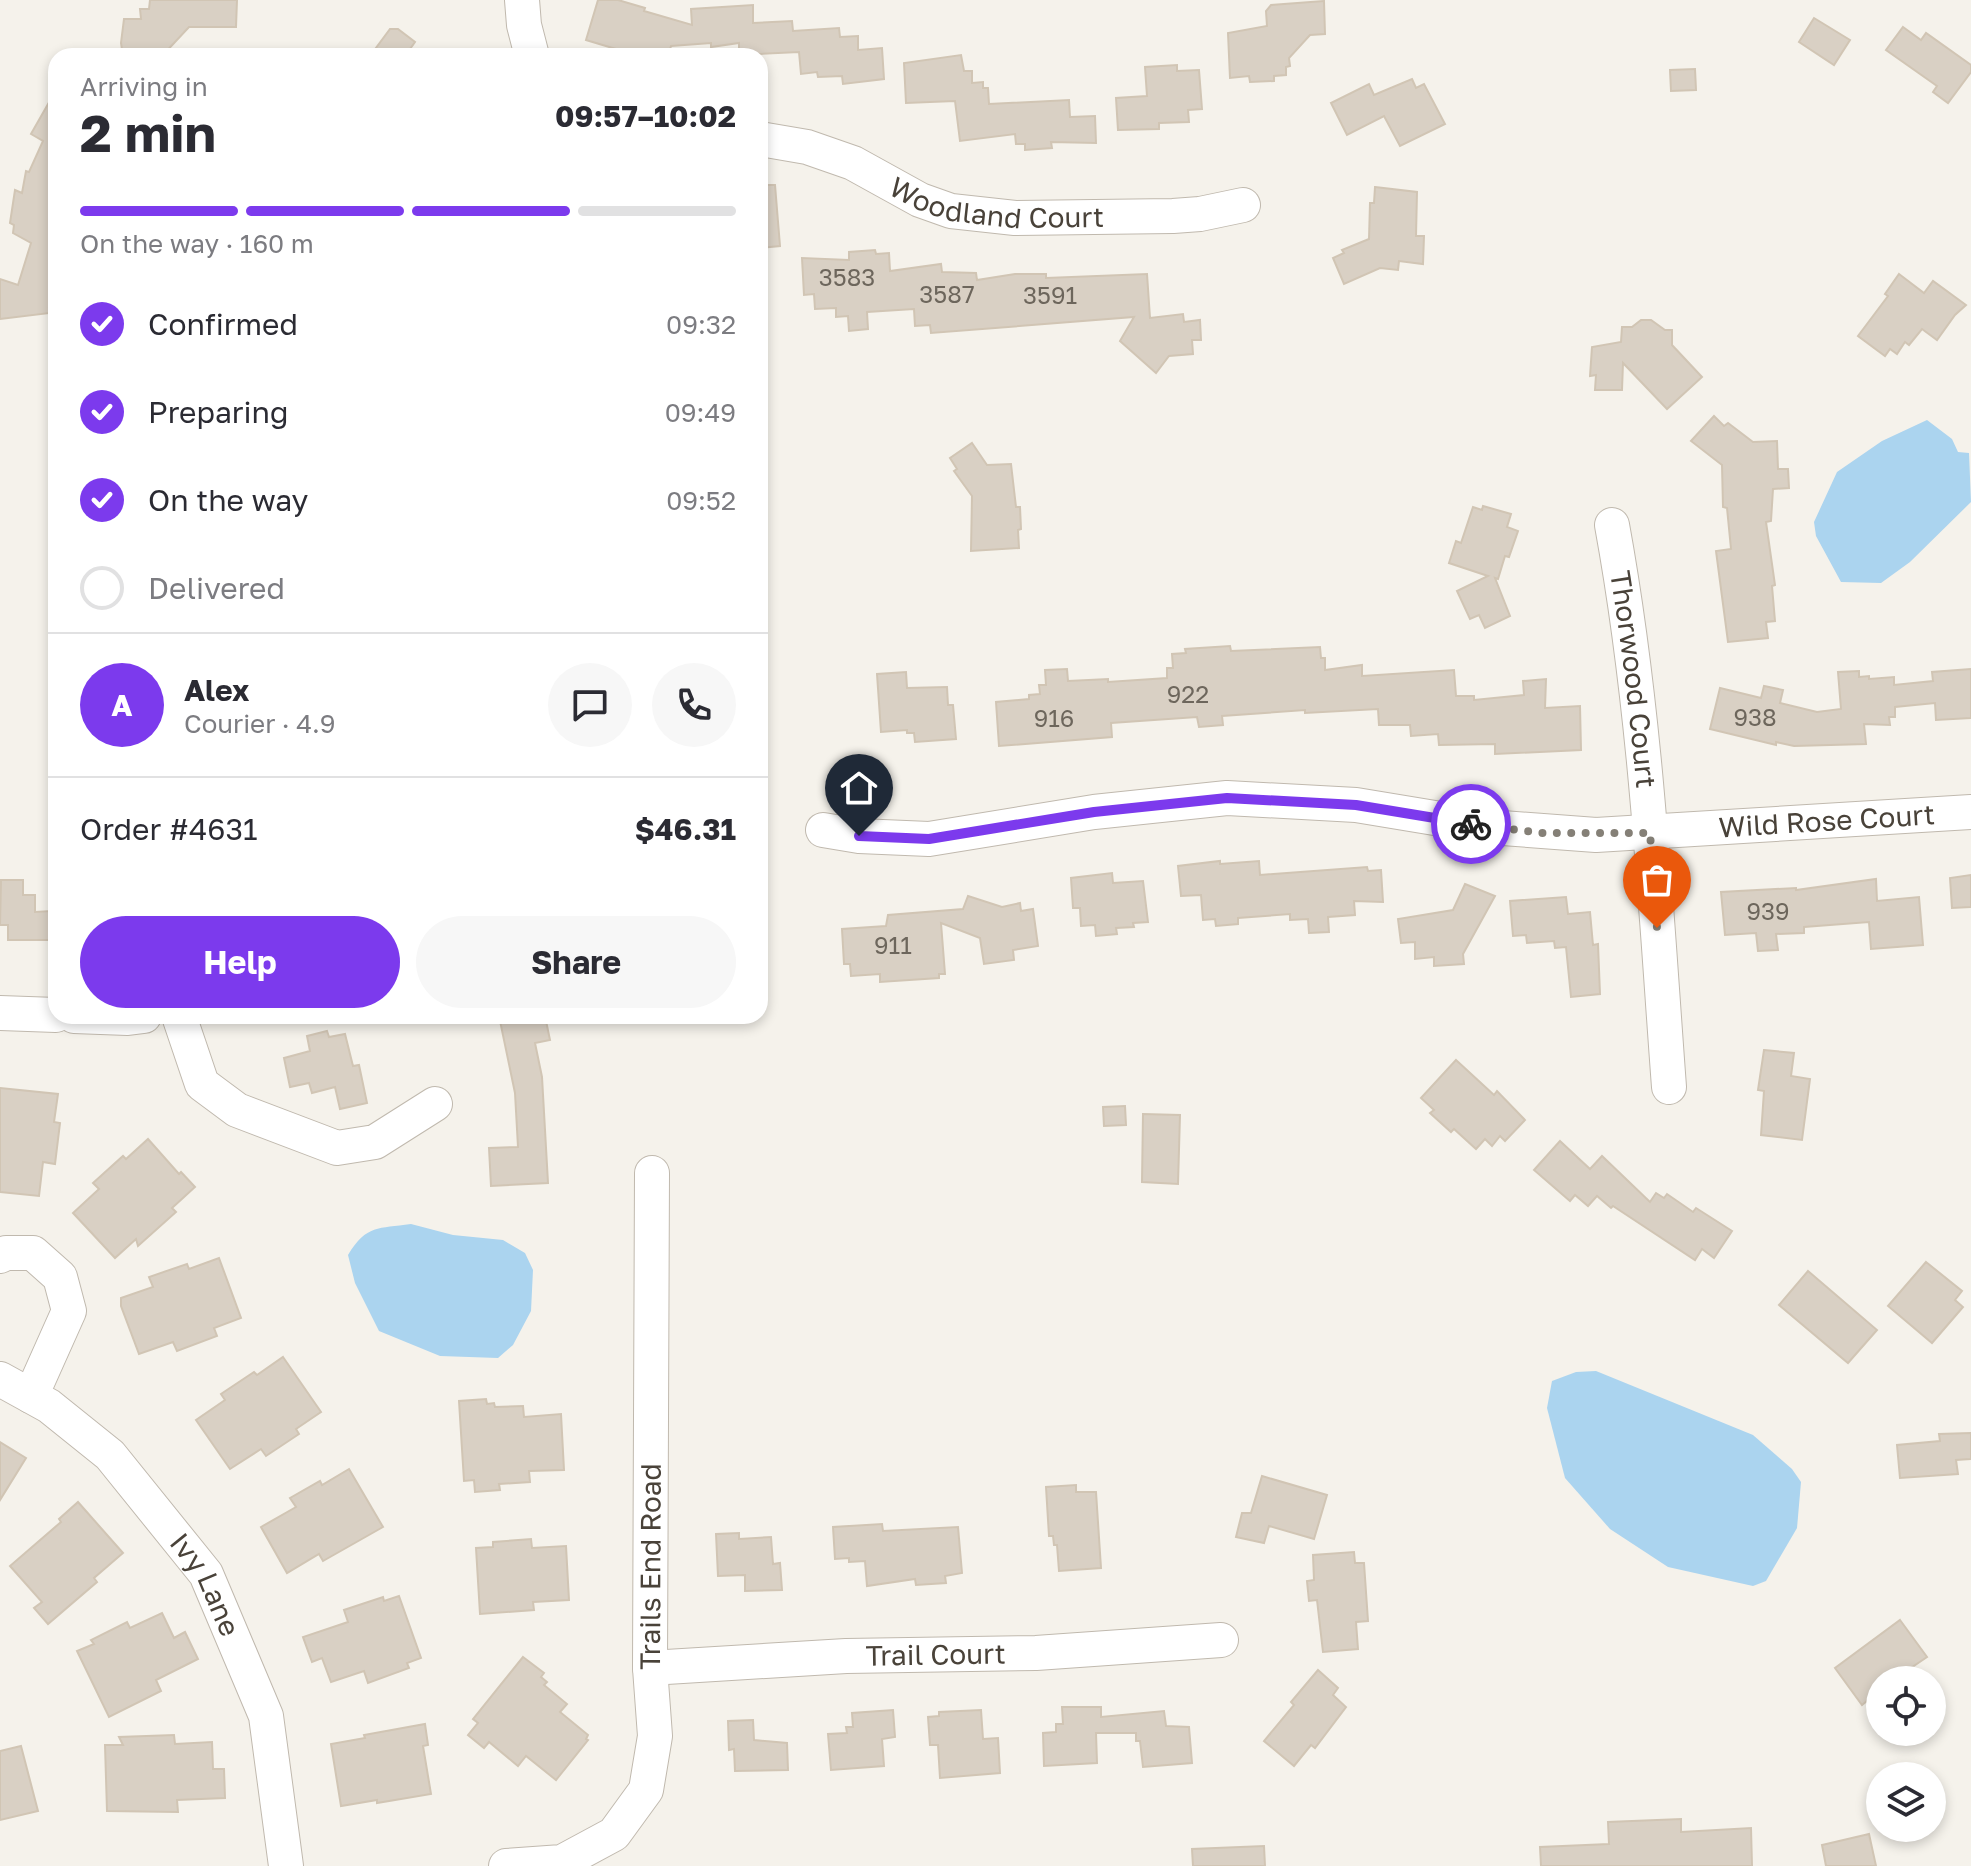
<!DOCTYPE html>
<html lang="en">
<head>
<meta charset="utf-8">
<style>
	:root { --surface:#fff; --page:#f7f7f7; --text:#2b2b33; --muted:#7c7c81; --line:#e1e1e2; --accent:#7c3aed }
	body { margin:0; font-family:"Golos Text",sans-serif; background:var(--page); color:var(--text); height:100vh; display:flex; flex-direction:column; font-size:30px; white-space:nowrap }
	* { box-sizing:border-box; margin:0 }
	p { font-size:26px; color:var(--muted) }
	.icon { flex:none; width:44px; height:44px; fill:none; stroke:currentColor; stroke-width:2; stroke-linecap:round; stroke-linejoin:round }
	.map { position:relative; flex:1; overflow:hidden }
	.sheet { position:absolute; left:48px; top:48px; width:720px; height:976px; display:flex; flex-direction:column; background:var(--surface); border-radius:24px; box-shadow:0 4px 12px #0003 }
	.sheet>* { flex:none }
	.fabs { position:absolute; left:1866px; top:1666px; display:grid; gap:16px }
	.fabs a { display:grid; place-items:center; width:80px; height:80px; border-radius:50%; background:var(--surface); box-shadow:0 4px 12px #0003; font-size:40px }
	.pin { position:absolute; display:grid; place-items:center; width:68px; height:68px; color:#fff; margin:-82px -34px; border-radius:50% 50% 50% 0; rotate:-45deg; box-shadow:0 0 8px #0007 }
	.pin .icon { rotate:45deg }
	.courier { position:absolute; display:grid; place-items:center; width:80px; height:80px; margin:-40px; border:6px solid #7c3aed; border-radius:50%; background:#fff; color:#222; box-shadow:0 2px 10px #0007 }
	.summary em { font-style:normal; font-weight:700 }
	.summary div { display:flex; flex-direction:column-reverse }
	.summary { display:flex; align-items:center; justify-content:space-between; height:136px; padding:0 32px }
	h1 { font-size:52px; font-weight:700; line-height:60px }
	.bar { display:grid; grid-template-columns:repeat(4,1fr); gap:12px 8px; align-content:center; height:96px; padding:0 32px }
	.bar i { height:10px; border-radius:6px; background:var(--line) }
	.bar .active { background:var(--accent) }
	.bar p { grid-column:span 4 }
	.line { display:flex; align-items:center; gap:20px; padding:0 32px; border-top:2px solid var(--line) }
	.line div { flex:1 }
	.round { display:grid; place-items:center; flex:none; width:84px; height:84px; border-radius:42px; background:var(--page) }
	ol { padding:0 32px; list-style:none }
	li { display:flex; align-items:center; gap:24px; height:88px }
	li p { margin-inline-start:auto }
	li .icon { padding:8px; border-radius:50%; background:var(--accent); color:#fff; stroke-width:4 }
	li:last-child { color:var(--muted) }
	li i { width:44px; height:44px; border:4px solid var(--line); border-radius:50% }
	.action { display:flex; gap:16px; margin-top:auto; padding:16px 32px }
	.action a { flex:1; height:92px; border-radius:48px; background:var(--accent); color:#fff; font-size:32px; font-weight:700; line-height:92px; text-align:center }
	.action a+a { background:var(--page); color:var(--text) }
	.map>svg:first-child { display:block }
</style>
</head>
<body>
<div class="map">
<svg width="1971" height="1866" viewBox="0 0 1971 1866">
	<rect width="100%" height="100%" fill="#f5f2eb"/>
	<!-- water -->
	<g fill="#abd4ef">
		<polygon points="1927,420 1952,439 1958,452 1969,453 1971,502 1910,562 1881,583 1841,582 1816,536 1814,522 1837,472 1882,441"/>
		<path d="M411,1224L453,1235L503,1240L525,1253L533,1270L531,1311L513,1345L498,1358L440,1356L379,1331L355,1283L348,1255C367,1224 378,1229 411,1224Z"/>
		<polygon points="1596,1371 1753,1435 1792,1469 1801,1482 1797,1528 1766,1581 1753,1586 1668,1567 1610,1529 1565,1478 1547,1408 1552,1381 1576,1372"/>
	</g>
	<!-- building -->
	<g fill="#d9d0c4" stroke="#d1c5b4" stroke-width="2">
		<polygon points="150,0 237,0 236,27 189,27 162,56 123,56 121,43 124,19 141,19 140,9 149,9"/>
		<polygon points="598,0 618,0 645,8 644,11 692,25 691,9 753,5 753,23 792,21 793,31 839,28 840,37 858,36 858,50 882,48 884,79 843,84 842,76 818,77 817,72 801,74 799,52 739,55 739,43 711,47 711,43 671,46 668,56 625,56 626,52 586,40"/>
		<polygon points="1324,1 1325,34 1310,35 1289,58 1290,66 1286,67 1286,75 1274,76 1274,81 1250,82 1249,76 1230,78 1228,33 1267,26 1266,11 1271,5"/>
		<polygon points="1814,18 1850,40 1834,65 1799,42"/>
		<polygon points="1903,27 1921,40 1926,33 1971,65 1971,72 1948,103 1933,92 1937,86 1886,50"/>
		<polygon points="390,29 398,29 415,42 405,56 370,56"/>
		<polygon points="961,55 964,71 972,71 972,83 983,82 983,88 988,88 989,104 1069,100 1070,117 1095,116 1096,143 1051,142 1052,148 1025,150 1025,144 1016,144 1015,134 960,141 955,101 906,103 904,63"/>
		<polygon points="1177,65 1177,71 1199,70 1202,109 1188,110 1189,122 1159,123 1159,129 1118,130 1116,98 1147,96 1145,67"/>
		<polygon points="1695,69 1696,90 1671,91 1670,70"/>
		<polygon points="1412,79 1416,88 1424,84 1445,124 1400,146 1384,116 1347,135 1331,103 1369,84 1374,95"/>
		<polygon points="56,90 56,307 49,308 50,313 0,319 0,279 18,285 31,243 13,233 14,225 10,223 15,190 22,193 26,171 29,172 43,141 31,134"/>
		<polygon points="760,185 775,185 780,246 760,248"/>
		<polygon points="1375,187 1417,192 1416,236 1424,236 1423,264 1399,261 1398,270 1380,268 1344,284 1333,258 1344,253 1342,250 1369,239 1370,203 1374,203"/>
		<polygon points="875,250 876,254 889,253 890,271 941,264 942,272 976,273 977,280 1015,274 1046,274 1046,278 1147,274 1150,318 1183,314 1184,322 1200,320 1201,340 1192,340 1193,354 1169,356 1156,373 1120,341 1134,317 931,333 930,325 915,326 914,309 867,312 868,329 849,331 848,316 836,317 836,308 815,309 814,294 804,295 802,258 849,260 849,252"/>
		<polygon points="1899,274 1924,293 1933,281 1966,305 1955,315 1937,340 1922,329 1909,345 1905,342 1897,354 1890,349 1885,356 1858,336 1888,296 1885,294"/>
		<polygon points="1641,320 1651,320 1665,330 1672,330 1672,345 1702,377 1667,409 1623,363 1622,390 1595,390 1596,375 1590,376 1592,347 1621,342 1622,327 1632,327"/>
		<polygon points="1714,416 1724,426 1728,423 1753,442 1777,441 1778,469 1788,469 1789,488 1773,489 1771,521 1766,522 1775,585 1772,586 1775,621 1766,622 1768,638 1728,642 1716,551 1731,549 1727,508 1723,507 1722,465 1691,441"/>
		<polygon points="972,443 987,465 1011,464 1016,507 1020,507 1021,529 1018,530 1019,548 971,551 972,496 954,471 957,469 950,458"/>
		<polygon points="1483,506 1511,514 1507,527 1518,531 1509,557 1505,556 1498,579 1495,578 1510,616 1485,628 1479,615 1470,619 1457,591 1488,576 1449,563 1456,541 1461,543 1473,507 1482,510"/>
		<polygon points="1230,646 1231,651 1320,647 1321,658 1325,658 1325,670 1362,665 1362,676 1454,670 1456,696 1474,696 1474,700 1524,695 1523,681 1546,679 1545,708 1580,706 1581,750 1495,754 1495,744 1439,745 1438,734 1411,736 1410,725 1379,725 1378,709 1305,713 1305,710 1222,716 1223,725 1199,727 1197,717 1111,723 1112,737 999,746 996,702 1029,699 1029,695 1040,694 1039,685 1046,685 1045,670 1067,669 1068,681 1108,679 1108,682 1167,678 1167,668 1173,668 1172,654 1186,653 1185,649"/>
		<polygon points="1971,669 1971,718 1936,720 1935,703 1895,707 1895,717 1889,717 1890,725 1864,724 1866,744 1794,746 1776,742 1776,745 1710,729 1720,688 1761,698 1764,686 1783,690 1780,703 1817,712 1841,709 1838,672 1859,671 1859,677 1869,676 1869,679 1894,677 1894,685 1933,681 1932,672"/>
		<polygon points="906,672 907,688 947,687 948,705 953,705 956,739 915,742 914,733 907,733 907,730 881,732 877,674"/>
		<polygon points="1220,861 1220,864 1259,861 1260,875 1367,867 1368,871 1381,870 1383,902 1354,901 1355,915 1328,917 1329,932 1309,933 1308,919 1290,920 1290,914 1238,918 1238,924 1216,926 1215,919 1203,920 1201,895 1181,896 1178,866"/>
		<polygon points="1112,873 1113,883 1143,881 1148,922 1133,923 1134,927 1116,928 1117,934 1096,936 1095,925 1081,926 1080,908 1073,908 1071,878"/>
		<polygon points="1971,875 1971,907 1952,908 1950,878"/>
		<polygon points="1876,879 1877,901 1919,897 1923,945 1871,949 1869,922 1804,927 1804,933 1776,934 1778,950 1758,951 1756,933 1725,935 1721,892 1796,888 1796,890"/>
		<polygon points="1,880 23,880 23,895 35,895 35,912 51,911 52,940 8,940 8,925 0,925"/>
		<polygon points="1465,884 1495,896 1463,954 1464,964 1434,966 1434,957 1415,959 1415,942 1401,943 1398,919 1453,910"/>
		<polygon points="968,896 1002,907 1020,903 1021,911 1033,909 1038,946 1013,950 1014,960 984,964 980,938 941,923 945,974 939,974 939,978 880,982 880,974 851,976 850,964 844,964 842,929 886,926 888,915 963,909"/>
		<polygon points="1566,897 1568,914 1590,912 1593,945 1598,944 1600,994 1571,997 1566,947 1555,948 1554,941 1527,943 1526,935 1513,936 1510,901"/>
		<polygon points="499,1016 545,1016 550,1040 535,1043 542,1077 548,1183 491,1186 489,1148 518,1147 515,1093"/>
		<polygon points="327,1031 329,1037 345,1034 353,1066 359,1065 367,1103 340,1109 335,1087 312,1093 309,1083 290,1087 284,1058 310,1051 307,1036"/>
		<polygon points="1764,1050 1794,1053 1791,1076 1810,1079 1802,1140 1761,1135 1764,1091 1758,1090"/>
		<polygon points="1456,1060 1494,1095 1497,1091 1525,1120 1505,1141 1500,1136 1492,1146 1485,1139 1476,1149 1454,1129 1451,1132 1430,1113 1434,1110 1421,1098"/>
		<polygon points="0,1088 58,1094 54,1122 60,1123 55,1164 43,1162 39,1196 0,1192"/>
		<polygon points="1125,1106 1126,1125 1104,1126 1103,1107"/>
		<polygon points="1143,1114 1180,1115 1178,1184 1142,1182"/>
		<polygon points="148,1139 179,1174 181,1172 195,1187 172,1208 176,1212 138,1246 136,1239 115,1258 73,1213 99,1189 93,1183 123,1156 126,1159"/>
		<polygon points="1560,1141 1590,1169 1602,1156 1650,1202 1656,1193 1664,1198 1667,1194 1693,1212 1696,1208 1732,1231 1714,1258 1702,1249 1695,1260 1613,1206 1611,1208 1597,1196 1588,1206 1575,1195 1570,1201 1534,1170"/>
		<polygon points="219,1258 241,1318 214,1328 217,1336 177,1351 173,1342 139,1354 121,1306 121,1298 153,1287 149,1277 187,1264 189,1269"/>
		<polygon points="1926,1262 1962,1291 1955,1300 1963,1307 1932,1343 1888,1306"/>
		<polygon points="1808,1271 1877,1330 1848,1363 1779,1305"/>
		<polygon points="283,1357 321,1412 296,1429 299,1434 266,1456 261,1449 230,1469 196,1420 225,1400 221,1394 254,1372 257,1375"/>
		<polygon points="486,1399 487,1404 494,1403 495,1407 523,1406 524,1417 561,1414 564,1470 529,1471 530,1482 499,1484 500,1490 475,1492 474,1480 464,1481 459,1401"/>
		<polygon points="1971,1433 1971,1459 1956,1460 1958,1474 1900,1478 1897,1445 1940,1441 1939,1434"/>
		<polygon points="0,1442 26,1458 0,1500"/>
		<polygon points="349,1469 383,1527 323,1561 319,1554 287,1573 261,1527 296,1507 290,1498 320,1481 322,1485"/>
		<polygon points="1262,1476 1327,1495 1314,1539 1269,1526 1264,1543 1236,1537 1242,1513 1251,1513"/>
		<polygon points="1076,1485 1076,1492 1096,1492 1101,1568 1059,1571 1057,1545 1054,1545 1053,1536 1049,1536 1046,1487"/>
		<polygon points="78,1502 123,1553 94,1578 97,1582 48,1624 34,1608 42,1602 10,1566 61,1522 59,1519"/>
		<polygon points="882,1524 883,1531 958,1527 962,1573 945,1576 946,1583 916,1585 915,1579 867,1586 865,1561 849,1562 849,1558 835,1559 833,1527"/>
		<polygon points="739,1533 739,1539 771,1537 773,1564 780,1563 782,1590 745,1591 745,1575 718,1576 716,1534"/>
		<polygon points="531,1539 532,1548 566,1546 569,1600 533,1602 534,1610 480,1614 476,1548 493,1547 493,1542"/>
		<polygon points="1354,1552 1355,1563 1364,1563 1368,1621 1356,1622 1358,1649 1323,1652 1317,1600 1309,1601 1307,1581 1314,1580 1313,1555"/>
		<polygon points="399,1596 421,1658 407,1663 409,1668 368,1683 364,1671 331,1682 322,1658 312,1662 303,1637 348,1622 344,1610 383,1597 384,1601"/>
		<polygon points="162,1613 174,1638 185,1632 198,1659 156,1680 161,1691 109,1717 77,1651 94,1644 91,1640 127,1622 130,1628"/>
		<polygon points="1900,1620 1927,1657 1893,1680 1880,1680 1880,1690 1862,1705 1835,1668"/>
		<polygon points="523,1657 544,1673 541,1677 547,1682 544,1685 567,1704 560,1712 588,1735 586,1739 588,1740 556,1780 526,1756 518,1766 489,1742 484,1748 468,1735 478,1723 473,1719"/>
		<polygon points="1318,1670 1338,1688 1333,1695 1346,1707 1315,1748 1311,1745 1294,1766 1264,1741 1294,1705 1291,1702"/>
		<polygon points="1062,1707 1101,1707 1101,1717 1164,1711 1166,1726 1189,1727 1192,1763 1143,1767 1140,1741 1136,1741 1136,1733 1096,1733 1097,1763 1044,1766 1043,1733 1056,1732 1056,1724 1063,1724"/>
		<polygon points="893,1710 895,1737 882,1739 884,1766 831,1770 828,1734 847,1733 846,1727 853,1727 852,1713"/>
		<polygon points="981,1710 983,1739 998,1738 1000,1773 940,1778 938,1745 930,1745 928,1717 939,1716 939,1712"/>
		<polygon points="753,1720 754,1740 787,1743 788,1770 735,1771 734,1749 729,1750 728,1721"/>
		<polygon points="425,1724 428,1745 423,1746 431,1794 377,1803 377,1800 341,1806 331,1744 365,1738 364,1735"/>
		<polygon points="174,1735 175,1744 212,1742 213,1769 224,1769 225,1798 177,1800 178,1812 107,1811 105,1745 123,1745 119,1737"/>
		<polygon points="21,1746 38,1811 0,1820 0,1751"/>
		<polygon points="1681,1819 1681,1832 1751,1828 1752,1866 1541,1866 1540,1847 1609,1844 1608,1822"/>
		<polygon points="1869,1834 1876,1866 1826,1866 1822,1845"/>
		<polygon points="1264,1846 1265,1866 1193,1866 1192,1849"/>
	</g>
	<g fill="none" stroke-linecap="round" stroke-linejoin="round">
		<!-- minor casing -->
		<g stroke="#c0b9ae" stroke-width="36">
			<g id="minor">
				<polyline points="522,0 524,25 532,56"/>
				<path id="s1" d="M760,139L807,147L853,163L920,200L951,211L1015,218L1173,216L1200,214L1243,205"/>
				<path id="s2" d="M1612,525C1646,711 1655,899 1669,1087"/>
				<path id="s3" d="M823,830L859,836L929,839L1094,812L1227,798L1356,805L1489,827L1596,835L1971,812"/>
				<polyline points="0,1013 56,1015"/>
				<polyline points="74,1016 128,1018 144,1016"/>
				<polyline points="179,1016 202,1084 237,1110 337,1148 375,1142 435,1104"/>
				<polyline points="0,1256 6,1253 33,1253 60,1277 69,1311 31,1396"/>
				<path id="s4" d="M0,1379L49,1406L110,1455L206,1574L266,1716L286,1866"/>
				<path id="s5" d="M650,1668L846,1656L1036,1653L1221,1640"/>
				<path id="s6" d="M506,1866L562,1862L614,1834L646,1790L655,1736L650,1668L652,1173"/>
			</g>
		</g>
		<!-- minor -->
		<use href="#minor" stroke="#fff" stroke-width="34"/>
	</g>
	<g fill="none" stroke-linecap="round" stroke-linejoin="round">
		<!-- done -->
		<polyline stroke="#858077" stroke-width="8" stroke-dasharray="0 14.4" points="1471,824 1542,833 1650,833 1657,928"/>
		<!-- route -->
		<polyline stroke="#7c3aed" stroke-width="10" points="859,836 929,839 1094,812 1227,798 1356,805 1471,824"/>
	</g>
	<g text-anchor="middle" stroke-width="6" stroke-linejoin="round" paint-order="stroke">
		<!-- number labels -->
		<g font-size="24" fill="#6d665c">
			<text x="847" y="286">3583</text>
			<text x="947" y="303">3587</text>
			<text x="1050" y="304">3591</text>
			<text x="1188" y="703">922</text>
			<text x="1755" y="726">938</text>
			<text x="1054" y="727">916</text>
			<text x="1768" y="920">939</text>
			<text x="893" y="954">911</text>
		</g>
		<!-- street labels -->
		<g font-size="28" fill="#494239" stroke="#fff">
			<text dy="10" stroke="none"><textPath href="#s1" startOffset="250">Woodland Court</textPath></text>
			<text dy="10" stroke="none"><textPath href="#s2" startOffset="156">Thorwood Court</textPath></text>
			<text dy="10" stroke="none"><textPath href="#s3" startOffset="1010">Wild Rose Court</textPath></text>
			<text dy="10" stroke="none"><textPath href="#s6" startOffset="394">Trails End Road</textPath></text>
			<text dy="10" stroke="none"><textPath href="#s4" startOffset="296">Ivy Lane</textPath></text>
			<text dy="10" stroke="none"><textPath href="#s5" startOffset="286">Trail Court</textPath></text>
		</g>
	</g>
</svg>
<div class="fabs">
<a><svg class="icon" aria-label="locate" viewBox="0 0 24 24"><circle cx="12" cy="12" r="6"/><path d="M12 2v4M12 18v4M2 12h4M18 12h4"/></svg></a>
<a><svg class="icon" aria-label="layers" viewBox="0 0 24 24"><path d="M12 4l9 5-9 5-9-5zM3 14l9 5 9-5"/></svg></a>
</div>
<div class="pin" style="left:1657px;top:928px;background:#ea580c"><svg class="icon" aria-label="bag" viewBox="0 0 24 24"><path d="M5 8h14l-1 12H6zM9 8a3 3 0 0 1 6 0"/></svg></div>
<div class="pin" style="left:859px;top:836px;background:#1f2937"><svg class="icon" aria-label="home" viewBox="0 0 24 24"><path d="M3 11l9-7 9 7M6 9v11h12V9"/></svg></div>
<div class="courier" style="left:1471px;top:824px"><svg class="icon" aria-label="bike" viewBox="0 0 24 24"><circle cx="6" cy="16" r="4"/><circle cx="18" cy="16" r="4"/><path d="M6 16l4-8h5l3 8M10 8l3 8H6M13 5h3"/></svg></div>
<section class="sheet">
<div class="summary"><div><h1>2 min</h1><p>Arriving in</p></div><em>09:57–10:02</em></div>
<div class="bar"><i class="active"></i><i class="active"></i><i class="active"></i><i></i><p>On the way · 160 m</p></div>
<ol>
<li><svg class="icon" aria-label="check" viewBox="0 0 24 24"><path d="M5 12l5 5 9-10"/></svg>Confirmed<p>09:32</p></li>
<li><svg class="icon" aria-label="check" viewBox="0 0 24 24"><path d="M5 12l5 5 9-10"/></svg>Preparing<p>09:49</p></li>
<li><svg class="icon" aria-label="check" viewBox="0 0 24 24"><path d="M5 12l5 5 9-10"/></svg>On the way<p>09:52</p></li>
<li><i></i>Delivered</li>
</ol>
<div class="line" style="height:144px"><b class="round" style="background:var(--accent);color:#fff">A</b><div><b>Alex</b><p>Courier · 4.9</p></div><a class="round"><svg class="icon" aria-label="chat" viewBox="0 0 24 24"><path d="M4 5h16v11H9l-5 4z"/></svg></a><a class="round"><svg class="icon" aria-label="phone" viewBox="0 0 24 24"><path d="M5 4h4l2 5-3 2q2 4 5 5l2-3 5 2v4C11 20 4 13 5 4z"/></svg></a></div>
<div class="line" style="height:104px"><div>Order #4631</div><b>$46.31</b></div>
<div class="action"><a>Help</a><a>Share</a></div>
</section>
</div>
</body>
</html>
